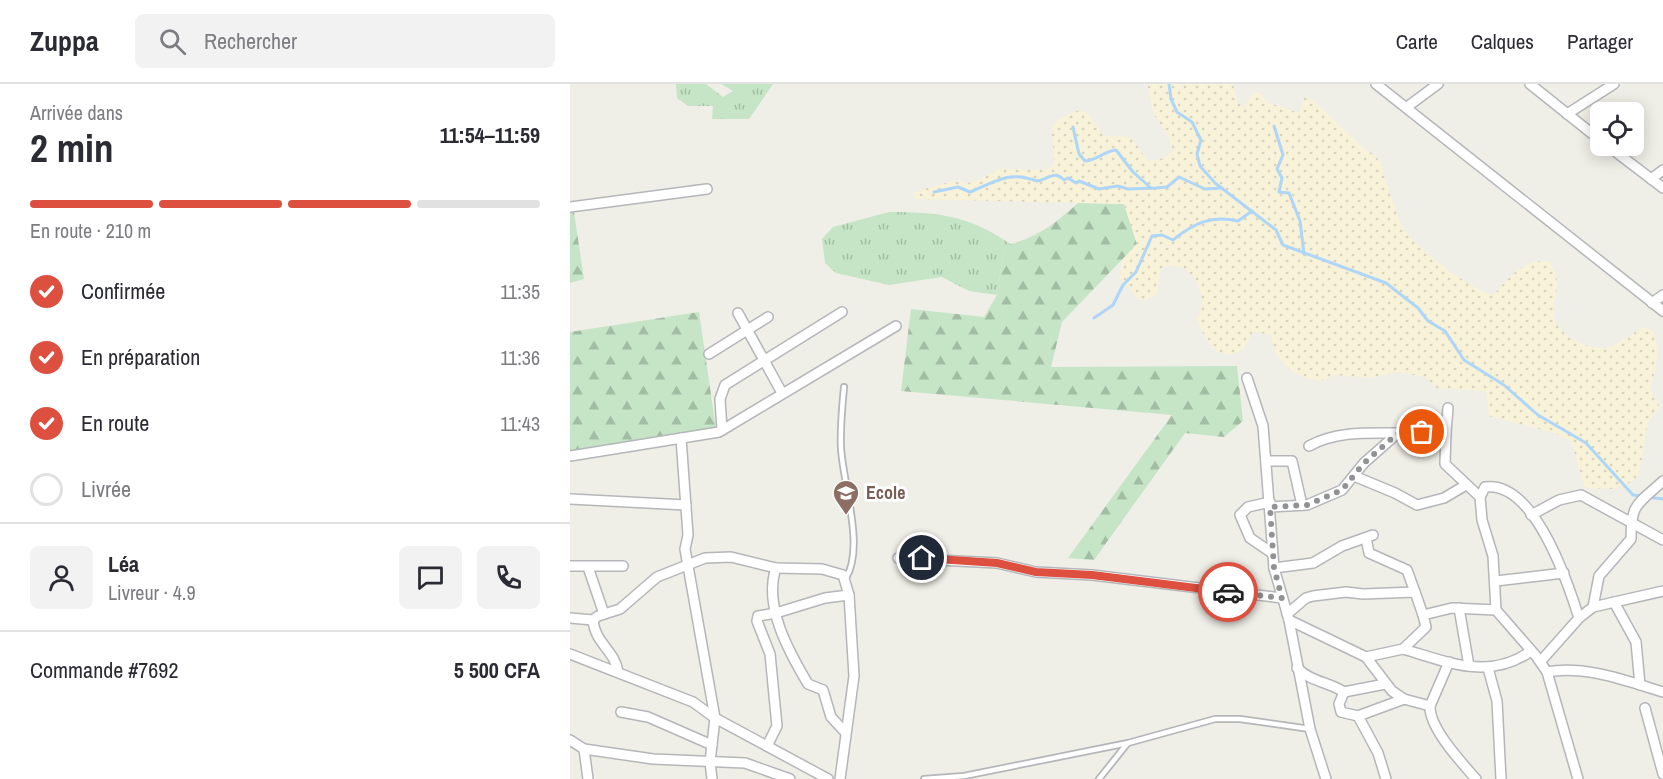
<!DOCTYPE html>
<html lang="fr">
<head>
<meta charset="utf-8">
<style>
	:root { --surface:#fff; --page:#f2f2f3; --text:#2b2b33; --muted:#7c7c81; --line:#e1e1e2; --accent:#dd503f }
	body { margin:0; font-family:"Archivo Narrow",sans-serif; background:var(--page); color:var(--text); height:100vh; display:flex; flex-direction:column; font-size:22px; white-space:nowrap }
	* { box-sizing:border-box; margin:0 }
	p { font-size:20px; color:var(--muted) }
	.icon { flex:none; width:33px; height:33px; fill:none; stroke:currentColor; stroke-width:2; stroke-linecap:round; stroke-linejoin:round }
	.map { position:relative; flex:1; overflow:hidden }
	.details { display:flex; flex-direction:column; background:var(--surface); width:570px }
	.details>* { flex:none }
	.controls { position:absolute; left:1020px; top:18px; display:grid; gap:12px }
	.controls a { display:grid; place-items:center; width:54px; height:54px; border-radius:9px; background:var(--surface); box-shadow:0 3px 15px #0003; font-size:30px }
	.pin { position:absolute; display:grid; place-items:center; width:51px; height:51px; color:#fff; margin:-26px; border:3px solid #fff; border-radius:50%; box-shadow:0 2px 6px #0007 }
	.courier { position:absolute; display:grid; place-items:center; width:60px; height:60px; margin:-30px; border:4px solid #dd503f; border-radius:50%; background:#fff; color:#222; box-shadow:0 2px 8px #0007 }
	.overview em { font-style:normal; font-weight:700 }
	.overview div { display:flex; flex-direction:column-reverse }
	.overview { display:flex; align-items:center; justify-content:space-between; height:102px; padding:0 30px }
	h1 { font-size:39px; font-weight:700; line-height:45px }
	.bar { display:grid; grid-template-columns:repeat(4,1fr); gap:9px 6px; align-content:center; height:72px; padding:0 30px }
	.bar i { height:8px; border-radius:4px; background:var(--line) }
	.bar .active { background:var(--accent) }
	.bar p { grid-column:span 4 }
	.line { display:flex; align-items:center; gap:15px; padding:0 30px; border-top:2px solid var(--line) }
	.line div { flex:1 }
	.round { display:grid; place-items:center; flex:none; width:63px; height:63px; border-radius:9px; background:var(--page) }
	ol { padding:0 30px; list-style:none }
	li { display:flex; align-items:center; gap:18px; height:66px }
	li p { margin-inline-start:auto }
	li .icon { padding:6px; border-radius:50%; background:var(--accent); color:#fff; stroke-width:4 }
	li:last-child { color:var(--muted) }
	li i { width:33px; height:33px; border:3px solid var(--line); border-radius:50% }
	header { display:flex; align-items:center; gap:36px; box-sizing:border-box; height:84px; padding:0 30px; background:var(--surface); border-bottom:2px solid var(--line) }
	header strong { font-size:28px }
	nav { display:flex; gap:33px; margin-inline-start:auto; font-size:21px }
	.search { width:420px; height:54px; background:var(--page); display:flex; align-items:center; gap:15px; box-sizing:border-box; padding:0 21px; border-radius:9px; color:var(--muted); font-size:22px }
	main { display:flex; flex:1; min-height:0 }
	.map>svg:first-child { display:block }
</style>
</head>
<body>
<header>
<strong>Zuppa</strong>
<div class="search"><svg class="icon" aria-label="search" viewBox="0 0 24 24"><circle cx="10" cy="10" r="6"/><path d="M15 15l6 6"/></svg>Rechercher</div>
<nav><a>Carte</a><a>Calques</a><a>Partager</a></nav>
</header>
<main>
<section class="details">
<div class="overview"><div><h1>2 min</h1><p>Arrivée dans</p></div><em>11:54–11:59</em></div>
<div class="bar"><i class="active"></i><i class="active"></i><i class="active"></i><i></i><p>En route · 210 m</p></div>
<ol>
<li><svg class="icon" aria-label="check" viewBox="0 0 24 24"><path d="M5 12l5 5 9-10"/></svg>Confirmée<p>11:35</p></li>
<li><svg class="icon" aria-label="check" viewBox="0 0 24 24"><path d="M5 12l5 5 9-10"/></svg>En préparation<p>11:36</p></li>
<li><svg class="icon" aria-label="check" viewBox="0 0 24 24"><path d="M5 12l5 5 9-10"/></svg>En route<p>11:43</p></li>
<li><i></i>Livrée</li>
</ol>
<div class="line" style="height:108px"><a class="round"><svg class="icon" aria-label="person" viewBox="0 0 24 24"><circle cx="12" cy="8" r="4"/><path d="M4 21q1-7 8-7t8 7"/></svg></a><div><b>Léa</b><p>Livreur · 4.9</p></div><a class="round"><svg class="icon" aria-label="chat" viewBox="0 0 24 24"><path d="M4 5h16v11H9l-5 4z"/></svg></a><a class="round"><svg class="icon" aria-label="phone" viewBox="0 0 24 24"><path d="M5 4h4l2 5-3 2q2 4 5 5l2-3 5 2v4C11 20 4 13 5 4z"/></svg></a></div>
<div class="line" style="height:78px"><div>Commande #7692</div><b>5 500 CFA</b></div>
</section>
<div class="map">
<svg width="1093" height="695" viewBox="0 0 1093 695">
	<defs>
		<pattern id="grass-tufts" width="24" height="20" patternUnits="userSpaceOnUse" patternTransform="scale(1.5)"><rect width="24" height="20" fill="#c5e5c6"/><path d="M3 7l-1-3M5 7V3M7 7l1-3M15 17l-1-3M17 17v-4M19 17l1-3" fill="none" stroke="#a3bda5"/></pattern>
		<pattern id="forest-firs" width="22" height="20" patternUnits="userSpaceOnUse" patternTransform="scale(1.5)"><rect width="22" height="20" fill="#c5e5c6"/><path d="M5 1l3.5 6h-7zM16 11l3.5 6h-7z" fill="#a3bda5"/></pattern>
		<pattern id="sand-dots" width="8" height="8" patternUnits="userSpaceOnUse" patternTransform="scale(1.5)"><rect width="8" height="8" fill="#f8f2d9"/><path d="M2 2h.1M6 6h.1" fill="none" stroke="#d7d2bd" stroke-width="1.8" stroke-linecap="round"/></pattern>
	</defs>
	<rect width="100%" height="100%" fill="#efeee7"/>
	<!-- grass -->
	<g fill="url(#grass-tufts)">
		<polygon points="106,0 136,0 153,13 163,7 151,0 203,0 179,35 142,35 143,22 118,22 107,14"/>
		<path d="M319,128C367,128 399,131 440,160L433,170L427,211L399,207L372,193L319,201L266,189L255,179L252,155L263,143Z"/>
	</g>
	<!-- forest -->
	<g fill="url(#forest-firs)">
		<path d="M508,119L554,120L567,160L492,238L481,283L667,282L673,337L654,353L615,349L524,476L498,474L602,331L331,307L341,225L414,233L427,211L433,170L440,160C467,154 487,138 508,119Z"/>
		<polygon points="4,128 14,195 0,199 0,129"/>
		<polygon points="129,228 146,345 0,369 0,248"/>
	</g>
	<!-- sand -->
	<path fill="url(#sand-dots)" d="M577,0H663L668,19L674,23L684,8L692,9L696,18L729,29L734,13L744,17L796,66L805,71L811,80C816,98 826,131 835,146C846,164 903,208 924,211C939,193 955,173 980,178C982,184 986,190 987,196C989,208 981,220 984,233C989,253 1024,270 1042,262C1054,256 1063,248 1075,243L1083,247C1091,266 1086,285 1080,304L1090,324L1078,337L1069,391L1062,398L1042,405L1015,404L1001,357L985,349L919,332L916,307L866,304L854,293L829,288L801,294L765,291L751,297L736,294L719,286L706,270L700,251L686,248L681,250C678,267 659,278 644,265C636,258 631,244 627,235C629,230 632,222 632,217C631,194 613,175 591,184L587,210L577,216L568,215L550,194L551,177L567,160L554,120L345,115L344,108L383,97L399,99L430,85L473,86L483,82C489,54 465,40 510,26L517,29L535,52L561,53L578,77L594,74L602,67L598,51L584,31Z"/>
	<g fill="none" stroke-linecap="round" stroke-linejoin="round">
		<!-- stream -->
		<g stroke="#add6f9" stroke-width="3">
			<polyline points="599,0 601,15 607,28 622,38 631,56 627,70 630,82 645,99 706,146 713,161 816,199 848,224 858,237 875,247 894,276 934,301 968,331 1016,359 1063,411 1071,412"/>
			<polyline points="704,42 713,71 707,85 712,94 709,108 719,109 730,137 734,170"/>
			<path d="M503,43L509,70L515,77C528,76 534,67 546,66L563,88L581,104"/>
			<path d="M364,108L388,103L400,108C426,98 437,86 467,97C479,95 484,86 494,96L498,94L506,99L509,97L529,105L548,102L558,105L586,104L597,103L609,93L635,105L652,104"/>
			<path d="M524,234L543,221L553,201L566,188L582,152L592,151L603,156C624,139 641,131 668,137L682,127"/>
			<polyline points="1077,413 1093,415"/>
		</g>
		<!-- service casing -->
		<g stroke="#b4b6ba" stroke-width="8">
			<g id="service">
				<path d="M274,303C272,324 270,344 271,364C273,400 295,463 276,494"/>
				<polyline points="354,695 394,692 558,659 645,635 670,635 740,645"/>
				<polyline points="529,695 557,660"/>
			</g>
		</g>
		<!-- minor casing -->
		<g stroke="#b4b6ba" stroke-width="12">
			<g id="minor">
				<polyline points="806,0 1093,227"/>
				<polyline points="960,0 1030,56"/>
				<polyline points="837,23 868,0"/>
				<polyline points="997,30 1044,0"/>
				<polyline points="1038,62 1093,104"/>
				<polyline points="1081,95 1093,86"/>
				<polyline points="0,123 137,105"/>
				<polyline points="1082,219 1093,211"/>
				<polyline points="168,229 212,309"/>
				<polyline points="139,270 198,233"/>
				<path d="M677,294L693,342L704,484L719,536L796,573L822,607L834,615L860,622C859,644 892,679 906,695"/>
				<polyline points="152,346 150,315 155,301 272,228"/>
				<polyline points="876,348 875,380 910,413"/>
				<polyline points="111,354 118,451 115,465 145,634 140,678 142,695"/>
				<path d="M739,362C766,347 797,349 828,349"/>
				<polyline points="0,372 149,348 326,242"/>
				<polyline points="697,377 722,377 732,421"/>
				<polyline points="784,392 825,409 847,421 874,414 896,401"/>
				<polyline points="0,415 116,421"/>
				<polyline points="700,418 678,423 670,431 680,454 702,469"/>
				<polyline points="700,423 737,421 772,406 794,379 828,349 876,348 878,324"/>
				<polyline points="961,431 989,416 1011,411 1093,456"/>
				<polyline points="796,454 799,469 837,486 845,508"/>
				<polyline points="328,474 427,479 466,488 522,491 712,514"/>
				<polyline points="0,482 53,482"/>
				<polyline points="18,483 34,530"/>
				<path d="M206,484C193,522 219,568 238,600L253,606L261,633L275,648"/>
				<polyline points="704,484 743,479 772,462 803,451"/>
				<polyline points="926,497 994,489"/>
				<polyline points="1044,518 1066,558 1070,601"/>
				<path d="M1023,523L1029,492L1061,455C1061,419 1067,421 1093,397"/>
				<polyline points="889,524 899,582"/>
				<polyline points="717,530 736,514 743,512 776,508 793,510 845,508 853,531"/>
				<polyline points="0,534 23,536 28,532 50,525 87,493 135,474 161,473 206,484 252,485 273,491 279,511 284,592 270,695"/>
				<polyline points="1009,534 1023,523 1093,507"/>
				<path d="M23,536C25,560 45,566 48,588"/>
				<polyline points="719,536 740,645 756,695"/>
				<path d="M833,565C878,578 919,597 961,567"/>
				<polyline points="0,570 123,618 145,634 258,695"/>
				<polyline points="796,573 833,565 856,543 853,531 882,524 926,526"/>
				<path d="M970,578L1009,534C998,499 964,396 915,403L910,413L912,436L923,472L926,526L966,572L977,588L1008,695"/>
				<path d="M727,584C743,599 757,597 774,608L815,600"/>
				<polyline points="918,584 927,617 931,695"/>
				<path d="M977,588C1015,581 1057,597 1093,608"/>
				<polyline points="774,608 769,620 771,628 788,632"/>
				<polyline points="860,622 879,578"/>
				<polyline points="1075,624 1093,690"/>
				<polyline points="51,628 78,633 142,661"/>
				<polyline points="0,656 14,665 18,695"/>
				<polyline points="197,662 207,642 200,570 187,537 188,532 206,529 255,514 279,511"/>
				<polyline points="14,665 83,675 175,679 220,695"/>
				<polyline points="816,695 808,669 788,632 834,615"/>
			</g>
		</g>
		<!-- service -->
		<use href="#service" stroke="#fff" stroke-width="4.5"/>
		<!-- minor -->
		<use href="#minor" stroke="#fff" stroke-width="9"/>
	</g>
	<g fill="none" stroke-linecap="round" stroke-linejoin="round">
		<!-- done -->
		<polyline stroke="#919293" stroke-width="6" stroke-dasharray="0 10.8" points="658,508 712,514 704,484 700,423 737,421 772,406 794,379 828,349 852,348"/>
		<!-- route -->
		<polyline stroke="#dd503f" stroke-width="8" points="352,474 427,479 466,488 522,491 658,508"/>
	</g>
	<!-- icons -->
	<defs>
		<g id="school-pin" transform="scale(1.35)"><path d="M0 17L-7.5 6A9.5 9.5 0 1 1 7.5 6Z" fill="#8d6e63" stroke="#fff"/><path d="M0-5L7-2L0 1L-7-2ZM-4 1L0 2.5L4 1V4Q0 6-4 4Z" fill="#fff"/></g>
	</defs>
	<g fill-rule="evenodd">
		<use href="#school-pin" x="276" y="409"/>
	</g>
	<g text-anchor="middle" stroke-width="6" stroke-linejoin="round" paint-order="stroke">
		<!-- education labels -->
		<g font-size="18" font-weight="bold" fill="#785e54" stroke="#fff" text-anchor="start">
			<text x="296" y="415">Ecole</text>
		</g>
	</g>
</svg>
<div class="controls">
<a><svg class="icon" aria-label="locate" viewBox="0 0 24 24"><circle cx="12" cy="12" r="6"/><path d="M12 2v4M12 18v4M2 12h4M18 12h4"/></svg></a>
</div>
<div class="pin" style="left:852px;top:348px;background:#ea580c"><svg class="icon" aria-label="bag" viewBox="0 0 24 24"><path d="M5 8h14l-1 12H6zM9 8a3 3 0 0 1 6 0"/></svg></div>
<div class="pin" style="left:352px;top:474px;background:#1f2937"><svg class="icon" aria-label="home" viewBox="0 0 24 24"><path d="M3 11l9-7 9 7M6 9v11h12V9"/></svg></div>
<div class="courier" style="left:658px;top:508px"><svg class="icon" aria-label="car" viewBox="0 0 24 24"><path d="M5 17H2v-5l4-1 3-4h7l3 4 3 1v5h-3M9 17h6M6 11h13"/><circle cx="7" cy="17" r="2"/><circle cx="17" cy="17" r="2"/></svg></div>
</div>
</main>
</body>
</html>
